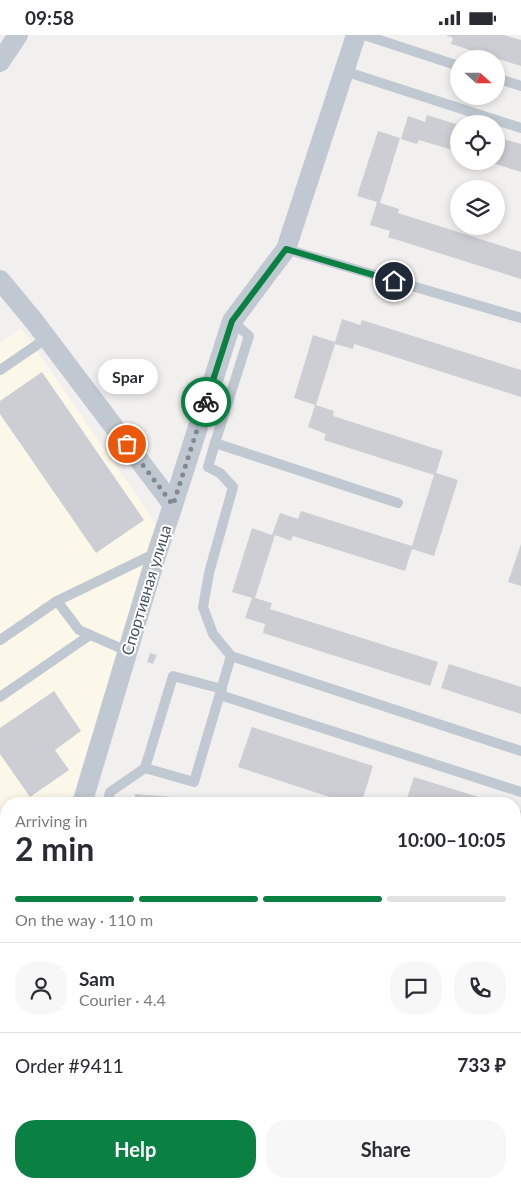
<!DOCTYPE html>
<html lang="en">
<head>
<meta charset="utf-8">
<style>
	:root { --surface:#fff; --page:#f7f7f7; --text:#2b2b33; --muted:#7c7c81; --line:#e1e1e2; --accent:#0b8043 }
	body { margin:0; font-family:Lato,sans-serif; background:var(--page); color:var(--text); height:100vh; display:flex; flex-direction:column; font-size:19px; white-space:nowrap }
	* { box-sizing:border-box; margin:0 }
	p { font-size:16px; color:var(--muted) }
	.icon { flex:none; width:28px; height:28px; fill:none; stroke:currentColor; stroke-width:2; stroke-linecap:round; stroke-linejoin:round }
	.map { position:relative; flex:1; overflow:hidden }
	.side { position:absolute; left:0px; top:762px; width:521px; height:391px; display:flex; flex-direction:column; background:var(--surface); border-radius:20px 20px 0 0; box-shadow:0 2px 8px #0003 }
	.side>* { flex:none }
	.needle { width:32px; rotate:111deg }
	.controls { position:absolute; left:450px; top:15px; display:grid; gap:10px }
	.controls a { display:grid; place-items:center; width:55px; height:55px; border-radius:50%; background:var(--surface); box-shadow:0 2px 8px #0003; font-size:25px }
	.pin { position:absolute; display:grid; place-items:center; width:42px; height:42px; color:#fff; margin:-21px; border:2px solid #fff; border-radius:50%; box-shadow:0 1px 5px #0007 }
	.courier { position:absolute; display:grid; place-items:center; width:50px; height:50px; margin:-25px; border:4px solid #0b8043; border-radius:50%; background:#fff; color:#222; box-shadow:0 1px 6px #0007 }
	.bubble { position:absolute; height:35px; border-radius:18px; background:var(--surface); box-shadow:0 2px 8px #0003; font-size:16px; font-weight:700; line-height:35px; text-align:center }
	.headline em { font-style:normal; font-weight:700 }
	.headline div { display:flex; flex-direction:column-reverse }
	.headline { display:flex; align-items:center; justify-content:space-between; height:85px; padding:0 15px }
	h1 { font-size:32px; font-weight:700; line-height:38px }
	.bar { display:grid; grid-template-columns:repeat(4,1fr); gap:8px 5px; align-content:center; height:60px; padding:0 15px }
	.bar i { height:6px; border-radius:4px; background:var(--line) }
	.bar .active { background:var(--accent) }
	.bar p { grid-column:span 4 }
	.line { display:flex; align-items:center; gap:12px; padding:0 15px; border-top:1px solid var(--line) }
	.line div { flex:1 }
	.round { display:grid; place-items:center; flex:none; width:52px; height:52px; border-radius:20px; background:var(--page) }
	.primary-button { display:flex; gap:10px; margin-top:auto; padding:10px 15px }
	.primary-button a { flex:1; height:58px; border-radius:20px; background:var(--accent); color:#fff; font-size:20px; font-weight:700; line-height:58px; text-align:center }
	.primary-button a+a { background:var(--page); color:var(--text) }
	.status { display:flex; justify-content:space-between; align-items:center; height:35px; padding:0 25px; background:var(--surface); direction:ltr }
	.status svg { height:14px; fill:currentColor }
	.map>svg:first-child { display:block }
</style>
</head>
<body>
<div class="status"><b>09:58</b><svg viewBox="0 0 49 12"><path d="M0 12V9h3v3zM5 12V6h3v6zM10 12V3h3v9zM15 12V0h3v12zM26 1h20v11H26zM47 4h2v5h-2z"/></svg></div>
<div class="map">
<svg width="521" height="1153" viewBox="0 0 521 1153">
	<rect width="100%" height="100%" fill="#f2efef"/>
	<!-- commercial -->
	<polygon fill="#fcf8e9" points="21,293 158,492 70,769 6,769 6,832 0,823 0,308"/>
	<!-- building -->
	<g fill="#ccced4">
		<polygon points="445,0 504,0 521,5 521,31 451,9 453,3"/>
		<polygon points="427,80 459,90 459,117 419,105 417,109 401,104 408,81 425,87"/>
		<polygon points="378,96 400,103 380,168 399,174 398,178 521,217 521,244 388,202 390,196 370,190 377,167 357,161"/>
		<polygon points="496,102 521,109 521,137 489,127 496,126"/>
		<polygon points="342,284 360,290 362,285 521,335 521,362 354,309 353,314 335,309 316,370 334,376 333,381 443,416 436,438 458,445 434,521 412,514 405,536 293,501 291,506 275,500 255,563 272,568 270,574 438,627 430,651 263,598 265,589 245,583 252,563 232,557 252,493 272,500 280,478 298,484 301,476 412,511 434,440 324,405 326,399 308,392 315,370 294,363 313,300 335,307"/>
		<polygon points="42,337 144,485 96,518 0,379 0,366"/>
		<polygon points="521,509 521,551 508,547"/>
		<polygon points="150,618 157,620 153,629 147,627"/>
		<polygon points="449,629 521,652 521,679 441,653"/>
		<polygon points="54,656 81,696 55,715 69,735 30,762 0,719 0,693"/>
		<polygon points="252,692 373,731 361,769 351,769 238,732"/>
		<polygon points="414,742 498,768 497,769 405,769"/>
		<polygon points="135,759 173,762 172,769 134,769"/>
		<polygon points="515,774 521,776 521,819 515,817"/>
		<rect x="515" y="1006" width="6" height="42"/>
	</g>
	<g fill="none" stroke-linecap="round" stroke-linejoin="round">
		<!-- service -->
		<g stroke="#c0c9d1" stroke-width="10">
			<polyline points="364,0 459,31"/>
			<polyline points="344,36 521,93"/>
			<polyline points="496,43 521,51"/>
			<polyline points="286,214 521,283"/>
			<polyline points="232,286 249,301 215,408 398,468"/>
			<polyline points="0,335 47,303"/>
			<polyline points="215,408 208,432 220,438 233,452 209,538 203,572 213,599 231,621 194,747 145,733 173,641 222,654"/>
			<polyline points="0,605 57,566"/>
			<polyline points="127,616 79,595 57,566 156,518"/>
			<polyline points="231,621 521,716"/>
			<polyline points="220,660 521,757"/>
			<polyline points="0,662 90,600"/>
			<polyline points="107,769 110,757 145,733"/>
			<polyline points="0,792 6,802"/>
			<polyline points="0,846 4,844 6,844"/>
			<polyline points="515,1099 521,1100"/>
		</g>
		<!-- minor -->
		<g stroke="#c0c9d1" stroke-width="20">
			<polyline points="0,27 18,0"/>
			<polyline points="0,245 34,286 173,470 157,518 82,769"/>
			<polyline points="173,470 232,286 286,214 356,0"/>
			<polyline points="0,1043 6,1022"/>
		</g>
		<!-- tertiary -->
		<g stroke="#c0c9d1" stroke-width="25">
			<polyline points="0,1131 6,1132"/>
			<polyline points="404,1148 480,1153"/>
		</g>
	</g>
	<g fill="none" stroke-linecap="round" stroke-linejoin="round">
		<!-- done -->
		<polyline stroke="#838990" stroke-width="5" stroke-dasharray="0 9" points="127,409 173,470 206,367"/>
		<!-- route -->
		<polyline stroke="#0b8043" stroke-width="6" points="206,367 232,286 286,214 394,246"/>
	</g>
	<g text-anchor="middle" stroke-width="4" stroke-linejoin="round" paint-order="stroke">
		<!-- street labels -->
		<g font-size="16" fill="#47525d" stroke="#fff">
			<text transform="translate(146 555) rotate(-73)" y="6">Спортивная улица</text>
		</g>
	</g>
</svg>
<div class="controls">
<a><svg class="needle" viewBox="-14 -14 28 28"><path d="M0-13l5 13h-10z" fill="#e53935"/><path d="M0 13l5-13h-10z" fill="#7c7c81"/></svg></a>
<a><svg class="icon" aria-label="locate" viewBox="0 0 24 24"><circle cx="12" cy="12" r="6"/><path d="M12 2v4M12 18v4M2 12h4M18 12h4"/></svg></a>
<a><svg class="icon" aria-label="layers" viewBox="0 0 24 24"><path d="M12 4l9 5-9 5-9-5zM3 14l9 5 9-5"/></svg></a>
</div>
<div class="pin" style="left:127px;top:409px;background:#ea580c"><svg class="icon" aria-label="bag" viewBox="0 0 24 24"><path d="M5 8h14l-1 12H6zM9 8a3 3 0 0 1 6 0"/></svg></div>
<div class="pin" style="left:394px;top:246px;background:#1f2937"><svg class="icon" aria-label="home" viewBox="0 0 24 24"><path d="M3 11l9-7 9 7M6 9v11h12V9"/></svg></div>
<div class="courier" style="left:206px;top:367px"><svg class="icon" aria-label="bike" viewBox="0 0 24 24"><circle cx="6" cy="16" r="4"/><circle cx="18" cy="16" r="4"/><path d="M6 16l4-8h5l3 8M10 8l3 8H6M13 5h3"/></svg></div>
<div class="bubble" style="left:98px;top:324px;width:60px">Spar</div>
<section class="side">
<div class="headline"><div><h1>2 min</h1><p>Arriving in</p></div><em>10:00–10:05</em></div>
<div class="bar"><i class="active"></i><i class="active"></i><i class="active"></i><i></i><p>On the way · 110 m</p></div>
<div class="line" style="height:90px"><a class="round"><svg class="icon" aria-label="person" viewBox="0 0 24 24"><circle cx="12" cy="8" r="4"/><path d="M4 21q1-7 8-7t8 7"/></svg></a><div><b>Sam</b><p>Courier · 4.4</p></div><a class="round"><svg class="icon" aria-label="chat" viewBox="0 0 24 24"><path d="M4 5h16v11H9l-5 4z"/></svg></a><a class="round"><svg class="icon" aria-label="phone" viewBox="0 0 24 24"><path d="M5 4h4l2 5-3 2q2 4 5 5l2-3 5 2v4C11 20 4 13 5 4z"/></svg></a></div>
<div class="line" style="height:65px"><div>Order #9411</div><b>733 ₽</b></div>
<div class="primary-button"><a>Help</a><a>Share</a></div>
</section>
</div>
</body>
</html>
